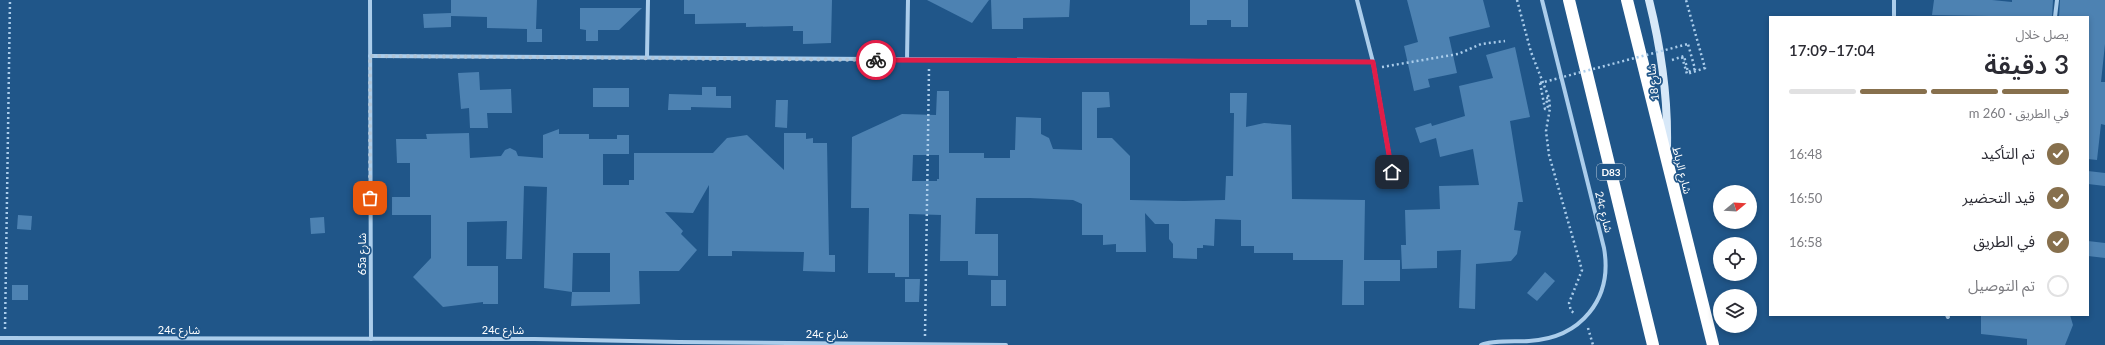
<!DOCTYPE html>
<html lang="ar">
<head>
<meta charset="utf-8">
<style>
	:root { --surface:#fff; --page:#f2f2f3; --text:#2b2b33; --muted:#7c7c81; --line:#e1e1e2; --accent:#87704d }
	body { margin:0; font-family:Lato,"Noto Sans Arabic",sans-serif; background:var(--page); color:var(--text); direction:rtl; height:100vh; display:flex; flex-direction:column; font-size:15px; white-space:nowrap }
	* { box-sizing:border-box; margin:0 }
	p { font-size:13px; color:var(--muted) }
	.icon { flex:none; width:22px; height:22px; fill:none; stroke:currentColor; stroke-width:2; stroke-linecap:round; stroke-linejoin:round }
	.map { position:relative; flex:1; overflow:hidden; direction:ltr }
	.side { position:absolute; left:1769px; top:16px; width:320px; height:300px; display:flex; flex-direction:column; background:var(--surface); border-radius:0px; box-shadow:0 2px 6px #0003; direction:rtl }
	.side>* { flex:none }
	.needle { width:26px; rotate:72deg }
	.tools { position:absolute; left:1713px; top:185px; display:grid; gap:8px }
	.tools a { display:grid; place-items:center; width:44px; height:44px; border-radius:50%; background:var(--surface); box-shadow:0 2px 6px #0003; font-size:20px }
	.pin { position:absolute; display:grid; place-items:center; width:34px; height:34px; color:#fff; margin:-17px; border-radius:8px; box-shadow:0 2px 6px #0006 }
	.courier { position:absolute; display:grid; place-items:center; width:40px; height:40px; margin:-20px; border:3px solid #e11d48; border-radius:50%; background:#fff; color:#222; box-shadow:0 1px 5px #0007 }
	.overview em { font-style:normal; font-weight:600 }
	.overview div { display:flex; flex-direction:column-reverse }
	.overview { display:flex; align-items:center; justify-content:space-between; height:68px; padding:0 20px }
	h1 { font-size:26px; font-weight:600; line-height:30px }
	.bar { display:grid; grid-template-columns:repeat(4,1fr); gap:6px 4px; align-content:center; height:48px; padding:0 20px }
	.bar i { height:5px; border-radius:3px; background:var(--line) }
	.bar .current { background:var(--accent) }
	.bar p { grid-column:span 4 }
	ol { padding:0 20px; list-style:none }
	li { display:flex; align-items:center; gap:12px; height:44px }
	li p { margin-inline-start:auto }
	li .icon { padding:4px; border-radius:50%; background:var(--accent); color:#fff; stroke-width:4 }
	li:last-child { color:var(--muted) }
	li i { width:22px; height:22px; border:2px solid var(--line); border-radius:50% }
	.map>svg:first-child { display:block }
</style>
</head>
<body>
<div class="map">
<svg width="2105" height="345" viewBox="0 0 2105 345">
	<rect width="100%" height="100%" fill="#205689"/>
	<!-- building -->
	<g fill="#4d82b2" fill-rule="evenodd">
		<polygon points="451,0 537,0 536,29 534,29 542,29 542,42 527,42 527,29 487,28 487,17 451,16"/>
		<polygon points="684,0 832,0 831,43 803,44 803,31 793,31 793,26 746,27 746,23 695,24 695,14 684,14"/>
		<polygon points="927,0 989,0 972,23"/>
		<polygon points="991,0 1070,0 1069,17 1023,18 1023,29 992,29"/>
		<polygon points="1190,0 1248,0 1248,27 1231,27 1231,20 1207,20 1207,25 1190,25"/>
		<polygon points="1407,0 1483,0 1490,27 1449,37 1457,73 1428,79 1430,87 1414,91 1404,46 1418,42"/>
		<polygon points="1934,0 1992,0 2012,2 2012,0 2053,0 2052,17 1932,15"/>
		<polygon points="2060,0 2105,0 2105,44 2101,82 2105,82 2105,125 2101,124 2097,160 2088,159 2088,17 2059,17"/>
		<polygon points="580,8 642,8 619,30 598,30 598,41 586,41 586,30 580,29"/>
		<polygon points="451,13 451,27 424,28 423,14"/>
		<polygon points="1515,47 1530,117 1510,121 1523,202 1518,202 1514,230 1521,231 1517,254 1511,261 1476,264 1475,309 1459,308 1461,250 1437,251 1437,268 1402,269 1401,245 1406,245 1405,210 1440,209 1439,186 1479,185 1473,149 1440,157 1436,138 1420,143 1415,128 1431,123 1432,126 1465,116 1459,86 1493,78 1486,55"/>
		<polygon points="479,72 480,90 511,89 512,113 487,113 488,128 470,128 469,108 461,109 458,73"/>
		<polygon points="702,87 716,87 716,96 731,96 731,108 691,107 691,110 668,110 669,94 702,95"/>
		<rect x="593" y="88" width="36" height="19"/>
		<path d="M937,91H949V153H984V158H1010V150H1015L1016,117L1041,118V134L1049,138L1053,149L1082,150V92H1109L1110,107L1097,108V138H1112L1130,156V200L1184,201L1225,200L1226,176H1233L1234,113H1230V93H1247L1246,127L1264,123L1291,125L1292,199L1365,200L1364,260H1400V281H1364V305H1342L1343,260H1293V253H1254V246H1241V220L1215,219L1214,246L1203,245V248H1197V259L1173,258V244L1169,239V224H1155L1145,213L1146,252H1116V244L1103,245V235H1082V204L1073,200L1030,198H976L975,234H998V276L968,275V261H940L941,215L909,214V277H895V273H868L869,208H851L852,137L902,114L936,115ZM913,155H939V179H937V181H912Z"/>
		<polygon points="776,100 788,100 787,128 775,127"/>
		<path d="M559,129V134H589V139H617V135H629V154H603V185H629V180H634V153H713L727,138L747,135L784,170V133H806V139L813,138V143H827L829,255H835V272L803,271L804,252L732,251V256H708L709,185L693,213L665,212L683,231L681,234L697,250L679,271H639L640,304L571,306L572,292L544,288L547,187L524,186L522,259H506L507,221L467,222V266H498V304H483V302L443,307L413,277L431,258V215H392V197H410V163H397L396,139H427L426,134L469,133L470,158L501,156L505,150L510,148L516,151L518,156L543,158V135ZM573,253H610V292H572Z"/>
		<polygon points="2088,171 2105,173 2105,186 2088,184"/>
		<polygon points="18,215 32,216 31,230 17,229"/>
		<polygon points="324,217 325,233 311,234 310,218"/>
		<polygon points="2088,241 2105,243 2105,258 2088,256"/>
		<polygon points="1545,272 1555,281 1537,301 1527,293"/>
		<polygon points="905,279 920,279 919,302 905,302"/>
		<rect x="991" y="280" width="15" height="26"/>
		<rect x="12" y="285" width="16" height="15"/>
		<polygon points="1981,315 2070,315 2073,325 2065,345 2027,345 2027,339 1981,334"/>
	</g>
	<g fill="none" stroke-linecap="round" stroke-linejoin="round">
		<!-- path -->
		<g stroke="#abcdeb" stroke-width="2.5" stroke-dasharray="2 3" stroke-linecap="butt">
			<polyline points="1517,0 1531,52 1549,98 1550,108 1546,131 1549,155 1582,270 1569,303 1571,311 1576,314"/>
			<polyline points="1682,57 1687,74 1705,68 1686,0"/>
			<polyline points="1672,60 1684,56 1688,72 1695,69 1688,44"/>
			<polyline points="1382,67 1458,54 1481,44 1505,41"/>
			<polyline points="1540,83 1545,109 1548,108 1546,98 1549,98"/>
			<polyline points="1588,328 1593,345"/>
			<polyline points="5,329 10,0"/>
			<polyline points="925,336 929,69"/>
		</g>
		<!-- street -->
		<g stroke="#abcdeb" stroke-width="4">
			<polyline points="370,0 371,339"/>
			<polyline points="1357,0 1373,62 1392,172"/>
			<polyline points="1894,17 1894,0"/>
			<polyline points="2055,17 2057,0"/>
			<polyline points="370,56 1373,62"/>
			<polyline points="647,57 648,0"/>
			<polyline points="907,60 908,0"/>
			<polyline points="1947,315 1948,317"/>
			<polyline points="0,338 535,339 679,342 1006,345"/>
			<path d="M1481,345C1492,340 1516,342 1529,341C1581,338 1613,299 1604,248L1542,0"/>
		</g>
		<!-- secondary -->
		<path stroke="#d7e8f8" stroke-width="8" d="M1649,0C1661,48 1668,96 1667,146"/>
		<!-- highway -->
		<g stroke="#fff" stroke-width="12">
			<polyline points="1569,0 1653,345"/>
			<polyline points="1627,0 1713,345"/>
		</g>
		<!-- path-bridge -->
		<polyline stroke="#abcdeb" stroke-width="2.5" stroke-dasharray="2 3" stroke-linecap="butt" points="1540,83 1688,44"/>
	</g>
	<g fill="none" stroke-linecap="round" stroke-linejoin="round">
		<!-- done -->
		<polyline stroke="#b1c4d6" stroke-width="4" stroke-dasharray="0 7.2" points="370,198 370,56 876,60"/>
		<!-- route -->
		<polyline stroke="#e11d48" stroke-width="5" points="876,60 1373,62 1392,172"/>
	</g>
	<g text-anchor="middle" stroke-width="3.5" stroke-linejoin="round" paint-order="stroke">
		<!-- shield labels -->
		<rect fill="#205689" stroke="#bcccdc" stroke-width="1" x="1597" y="164" width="28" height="16" rx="3"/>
		<g font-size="10" font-weight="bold" fill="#fff">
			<text x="1611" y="176">D83</text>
		</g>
		<!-- street labels -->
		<g font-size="11" fill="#fff" stroke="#205689">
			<text transform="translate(1653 82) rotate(-96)" y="4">شارع 18</text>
			<text transform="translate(1682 170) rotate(76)" y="4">شارع الرباط</text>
			<text transform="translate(1604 212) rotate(76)" y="4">24c شارع</text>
			<text transform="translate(362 254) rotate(-90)" y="4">65a شارع</text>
			<text x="179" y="334">24c شارع</text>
			<text x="503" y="334">24c شارع</text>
			<text x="827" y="338">24c شارع</text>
		</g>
	</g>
</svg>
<div class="tools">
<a><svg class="needle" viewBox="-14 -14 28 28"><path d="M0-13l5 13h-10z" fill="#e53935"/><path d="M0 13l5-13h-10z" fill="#7c7c81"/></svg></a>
<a><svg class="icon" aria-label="locate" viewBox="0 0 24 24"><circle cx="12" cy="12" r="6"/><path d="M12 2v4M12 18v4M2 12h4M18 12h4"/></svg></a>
<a><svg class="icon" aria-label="layers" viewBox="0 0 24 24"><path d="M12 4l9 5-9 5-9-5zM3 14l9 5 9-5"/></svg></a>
</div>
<div class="pin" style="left:370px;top:198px;background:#ea580c"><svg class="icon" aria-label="bag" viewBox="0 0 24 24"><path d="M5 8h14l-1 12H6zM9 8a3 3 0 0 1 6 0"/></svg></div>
<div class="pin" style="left:1392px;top:172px;background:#1f2937"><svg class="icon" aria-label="home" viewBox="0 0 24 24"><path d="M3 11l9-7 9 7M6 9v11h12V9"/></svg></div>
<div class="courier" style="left:876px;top:60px"><svg class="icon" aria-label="bike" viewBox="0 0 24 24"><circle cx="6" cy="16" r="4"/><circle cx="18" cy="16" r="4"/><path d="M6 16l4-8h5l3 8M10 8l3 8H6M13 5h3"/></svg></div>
<section class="side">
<div class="overview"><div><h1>3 دقيقة</h1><p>يصل خلال</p></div><em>17:04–17:09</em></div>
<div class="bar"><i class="current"></i><i class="current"></i><i class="current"></i><i></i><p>في الطريق · 260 m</p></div>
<ol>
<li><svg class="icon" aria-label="check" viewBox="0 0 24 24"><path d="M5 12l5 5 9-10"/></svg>تم التأكيد<p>16:48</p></li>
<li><svg class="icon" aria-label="check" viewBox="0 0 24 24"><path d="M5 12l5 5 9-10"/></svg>قيد التحضير<p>16:50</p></li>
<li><svg class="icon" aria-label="check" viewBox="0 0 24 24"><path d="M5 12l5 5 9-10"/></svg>في الطريق<p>16:58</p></li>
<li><i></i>تم التوصيل</li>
</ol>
</section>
</div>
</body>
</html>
